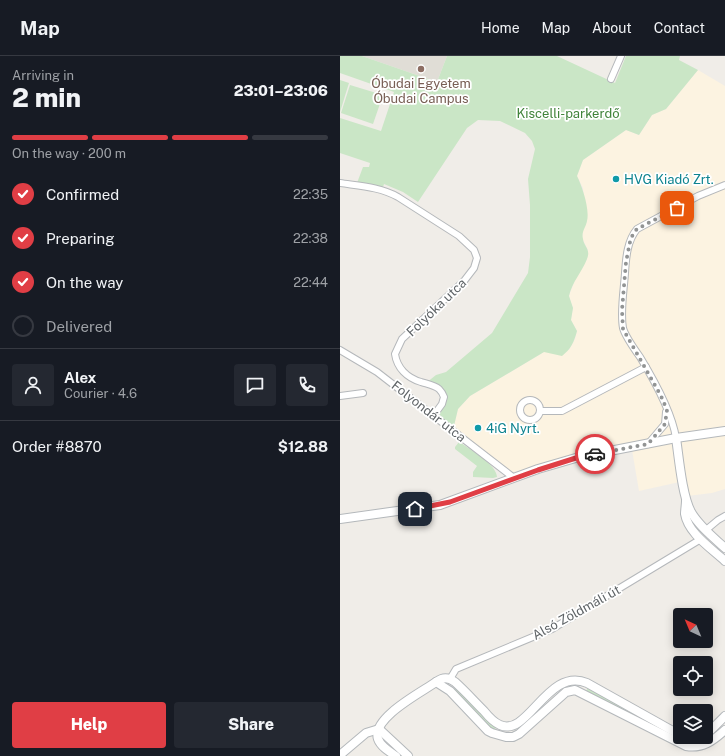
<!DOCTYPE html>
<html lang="en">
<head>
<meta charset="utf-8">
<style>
	:root { --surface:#171b24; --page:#242831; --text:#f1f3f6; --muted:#9ea1a6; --line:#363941; --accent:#e03e45 }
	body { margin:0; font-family:"Public Sans",sans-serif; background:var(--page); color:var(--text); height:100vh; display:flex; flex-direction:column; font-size:15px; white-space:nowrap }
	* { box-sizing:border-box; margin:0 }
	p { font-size:13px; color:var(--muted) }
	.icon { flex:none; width:22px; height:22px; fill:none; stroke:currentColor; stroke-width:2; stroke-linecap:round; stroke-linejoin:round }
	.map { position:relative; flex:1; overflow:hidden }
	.details { display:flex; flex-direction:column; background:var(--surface); width:340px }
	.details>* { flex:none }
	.needle { width:26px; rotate:316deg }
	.fabs { position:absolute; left:333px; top:552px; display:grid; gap:8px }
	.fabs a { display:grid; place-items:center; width:40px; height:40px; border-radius:4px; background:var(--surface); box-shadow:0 2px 10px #0003; font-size:20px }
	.pin { position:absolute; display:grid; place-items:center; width:34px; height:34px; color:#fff; margin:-17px; border-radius:8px; box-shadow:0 2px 6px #0006 }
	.courier { position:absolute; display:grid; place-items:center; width:40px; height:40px; margin:-20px; border:3px solid #e03e45; border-radius:50%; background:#fff; color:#222; box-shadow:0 1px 5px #0007 }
	.summary em { font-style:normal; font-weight:800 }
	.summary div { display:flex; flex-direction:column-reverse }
	.summary { display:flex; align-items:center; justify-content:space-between; height:68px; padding:0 12px }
	h1 { font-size:26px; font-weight:800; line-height:30px }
	.bar { display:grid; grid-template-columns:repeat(4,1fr); gap:6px 4px; align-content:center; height:48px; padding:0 12px }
	.bar i { height:5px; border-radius:3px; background:var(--line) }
	.bar .current { background:var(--accent) }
	.bar p { grid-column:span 4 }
	.line { display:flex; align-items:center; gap:10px; padding:0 12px; border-top:1px solid var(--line) }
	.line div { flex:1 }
	.round { display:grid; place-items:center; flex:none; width:42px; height:42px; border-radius:4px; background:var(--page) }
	ol { padding:0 12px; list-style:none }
	li { display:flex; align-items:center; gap:12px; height:44px }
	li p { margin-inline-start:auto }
	li .icon { padding:4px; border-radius:50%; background:var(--accent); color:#fff; stroke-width:4 }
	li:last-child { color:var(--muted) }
	li i { width:22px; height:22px; border:2px solid var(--line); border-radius:50% }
	.cta { display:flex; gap:8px; margin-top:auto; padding:8px 12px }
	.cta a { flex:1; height:46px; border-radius:4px; background:var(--accent); color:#fff; font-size:16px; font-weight:800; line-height:46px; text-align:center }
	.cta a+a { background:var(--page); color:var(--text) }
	header { display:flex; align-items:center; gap:24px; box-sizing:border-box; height:56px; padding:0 20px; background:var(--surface); border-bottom:1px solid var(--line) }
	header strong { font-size:19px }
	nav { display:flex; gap:22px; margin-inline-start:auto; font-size:14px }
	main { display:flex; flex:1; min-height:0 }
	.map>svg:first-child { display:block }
</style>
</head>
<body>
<header>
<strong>Map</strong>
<nav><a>Home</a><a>Map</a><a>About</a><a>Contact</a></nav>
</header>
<main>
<section class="details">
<div class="summary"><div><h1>2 min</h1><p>Arriving in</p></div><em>23:01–23:06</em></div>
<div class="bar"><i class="current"></i><i class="current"></i><i class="current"></i><i></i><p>On the way · 200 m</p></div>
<ol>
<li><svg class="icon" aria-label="check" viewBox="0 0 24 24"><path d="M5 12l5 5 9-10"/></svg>Confirmed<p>22:35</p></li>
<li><svg class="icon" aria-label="check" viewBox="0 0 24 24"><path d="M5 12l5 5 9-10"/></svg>Preparing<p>22:38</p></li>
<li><svg class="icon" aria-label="check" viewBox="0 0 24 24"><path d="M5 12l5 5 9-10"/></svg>On the way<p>22:44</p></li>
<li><i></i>Delivered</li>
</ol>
<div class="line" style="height:72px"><a class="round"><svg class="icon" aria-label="person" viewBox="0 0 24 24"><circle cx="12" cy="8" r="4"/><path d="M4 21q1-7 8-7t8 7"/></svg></a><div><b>Alex</b><p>Courier · 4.6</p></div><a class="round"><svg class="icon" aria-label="chat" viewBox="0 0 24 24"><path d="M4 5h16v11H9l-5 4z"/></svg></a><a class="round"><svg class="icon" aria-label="phone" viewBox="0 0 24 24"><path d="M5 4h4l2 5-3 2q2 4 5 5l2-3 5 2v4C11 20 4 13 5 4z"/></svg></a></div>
<div class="line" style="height:52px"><div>Order #8870</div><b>$12.88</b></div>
<div class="cta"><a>Help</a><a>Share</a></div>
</section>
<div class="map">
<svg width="385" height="700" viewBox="0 0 385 700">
	<rect width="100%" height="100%" fill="#f0ede8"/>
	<!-- commercial -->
	<polygon fill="#fcf3e1" points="358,14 385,30 385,433 372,437 347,440 344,425 299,435 291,388 173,416 139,394 113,374 118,353 130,340 204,296 229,294 235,283 237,275 231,264 233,252 229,240 235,224 247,203 248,194 242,182 243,174 247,165 243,132 237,120 243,104 286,74 299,79 312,59 326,53"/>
	<!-- education -->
	<polygon fill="#e0ddd6" points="22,0 107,0 97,26"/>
	<!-- green -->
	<g fill="#cae6c6">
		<path d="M0,0H22L97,26L107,0H217L275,27L286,0H340L339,4L358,14L326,53L312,59L299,79L286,74L243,104L237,120C242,130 250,153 247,165C246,171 241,176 243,183C244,191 251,193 247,203C242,216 232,226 229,240L233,252L231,264L237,275C234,286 231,293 222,300L204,296L130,340L118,353L113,374L94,359L102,348L100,334L86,327L96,319L106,316L152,277L188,217L190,201V149L188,123L195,93L192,85L185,77L160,65L138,64L127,72L78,146L63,136L44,128L43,131L30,128L17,127L23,111H29L30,107L0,97V62L41,75L54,36L0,17Z"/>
		<polygon points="0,24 9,27 0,56"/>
		<polygon points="10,29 43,39 33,68 1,57"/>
		<path d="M119,386L121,387C131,394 157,409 157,421L153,422L133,421V416L137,410L115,393V391Z"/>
		<polygon points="249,630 340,680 338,684 246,635"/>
		<polygon points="116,631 156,672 153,675 113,634"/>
	</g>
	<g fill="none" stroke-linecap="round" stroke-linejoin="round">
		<!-- street casing -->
		<g stroke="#b5b8bb" stroke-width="8">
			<g id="street">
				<polyline points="271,23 281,0"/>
				<path d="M0,127C20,130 40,131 58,141L119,180L134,194L137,202L134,212L124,225L62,283L55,298C57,312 67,322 81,326C87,328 94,329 99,333C101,335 103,338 104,341L102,348L94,359"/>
				<polyline points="0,294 37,316 174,422"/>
				<polyline points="0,340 23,337"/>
				<circle cx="190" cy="354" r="10"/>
				<polyline points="200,355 222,355 306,311"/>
				<path d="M336,382C332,356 314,324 300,301C295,294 285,280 283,272C280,256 284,233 285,217C286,202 287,185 297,173L358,140L385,129"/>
				<polyline points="308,388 325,368 326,356"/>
				<polyline points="366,474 378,464 385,460"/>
				<polyline points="110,623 116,613 212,573 361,483"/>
			</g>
		</g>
		<!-- secondary casing -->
		<g stroke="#b4b8bb" stroke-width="10">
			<g id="secondary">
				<path d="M336,382C339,402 342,439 351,456C359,470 373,481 385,492"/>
				<path d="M346,445C346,449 345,454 345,458C348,477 371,492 385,505"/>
				<polyline points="0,463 100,449 198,413 239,401 336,382 385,375"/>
				<path d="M96,626L110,635L148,675L152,677L166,681H173L179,678L226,636L235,634L346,690C362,693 373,685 385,674"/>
				<polyline points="39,673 68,700"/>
				<polyline points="366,679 385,660"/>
				<polyline points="343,681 354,684 363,681"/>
				<polyline points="0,699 26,677 39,673"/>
				<path d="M56,700C50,696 41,691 38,683C31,662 82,636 96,626C103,621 108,621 115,626C125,635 134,645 144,655C148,660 153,666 160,669C188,682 208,610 247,627L340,679"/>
			</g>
		</g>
		<!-- street -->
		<use href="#street" stroke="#fff" stroke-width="6"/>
		<!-- secondary -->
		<use href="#secondary" stroke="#fff" stroke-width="8"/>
	</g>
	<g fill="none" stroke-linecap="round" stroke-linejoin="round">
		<!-- done -->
		<polyline stroke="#929494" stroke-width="4" stroke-dasharray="0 7.2" points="255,398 308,388 325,368 327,354 321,340 283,273 282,254 286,206 290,186 293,178 297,173 337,152"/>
		<!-- route -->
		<polyline stroke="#e03e45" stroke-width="5" points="75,453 110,446 198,414 239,401 255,398"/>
	</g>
	<!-- markers -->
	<circle fill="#8d6e63" stroke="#fff" stroke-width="1.5" cx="81" cy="13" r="4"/>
	<g fill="#0f9aa8" stroke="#fff" stroke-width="1.5">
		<circle cx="276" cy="123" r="4"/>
		<circle cx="138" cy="372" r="4"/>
	</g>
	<g text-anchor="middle" stroke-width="3.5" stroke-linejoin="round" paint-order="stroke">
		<!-- education labels -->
		<g font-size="13" fill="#785e54" stroke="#fff">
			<text x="81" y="32">Óbudai Egyetem<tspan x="81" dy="15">Óbudai Campus</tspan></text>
		</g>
		<!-- park labels -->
		<g font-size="13" fill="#40833a" stroke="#fff">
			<text x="228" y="62">Kiscelli-parkerdő</text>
		</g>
		<!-- culture labels -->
		<g font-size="13" fill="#0d838f" stroke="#fff" text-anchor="start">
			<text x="284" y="128">HVG Kiadó Zrt.</text>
			<text x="146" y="377">4iG Nyrt.</text>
		</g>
		<!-- street labels -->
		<g font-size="13" fill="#5f6467" stroke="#fff">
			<text transform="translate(96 251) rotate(-44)" y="5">Folyóka utca</text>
			<text transform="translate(89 355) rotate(38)" y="5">Folyondár utca</text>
			<text transform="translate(236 556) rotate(-29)" y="5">Alsó Zöldmáli út</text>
		</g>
	</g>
</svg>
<div class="fabs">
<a><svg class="needle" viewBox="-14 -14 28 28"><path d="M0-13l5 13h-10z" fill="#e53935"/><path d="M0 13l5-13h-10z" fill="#9ea1a6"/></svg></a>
<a><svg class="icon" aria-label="locate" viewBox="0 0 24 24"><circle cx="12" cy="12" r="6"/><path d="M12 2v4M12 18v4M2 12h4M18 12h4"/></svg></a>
<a><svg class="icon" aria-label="layers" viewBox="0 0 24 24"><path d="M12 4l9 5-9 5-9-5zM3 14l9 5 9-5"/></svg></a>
</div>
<div class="pin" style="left:337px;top:152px;background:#ea580c"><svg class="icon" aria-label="bag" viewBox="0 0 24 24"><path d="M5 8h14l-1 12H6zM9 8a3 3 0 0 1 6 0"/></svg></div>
<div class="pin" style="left:75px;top:453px;background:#1f2937"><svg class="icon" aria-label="home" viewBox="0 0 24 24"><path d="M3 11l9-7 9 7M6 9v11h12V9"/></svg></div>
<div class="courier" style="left:255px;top:398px"><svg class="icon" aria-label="car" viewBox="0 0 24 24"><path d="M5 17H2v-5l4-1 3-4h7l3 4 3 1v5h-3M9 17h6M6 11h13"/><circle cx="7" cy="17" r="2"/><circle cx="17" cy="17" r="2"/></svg></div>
</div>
</main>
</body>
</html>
